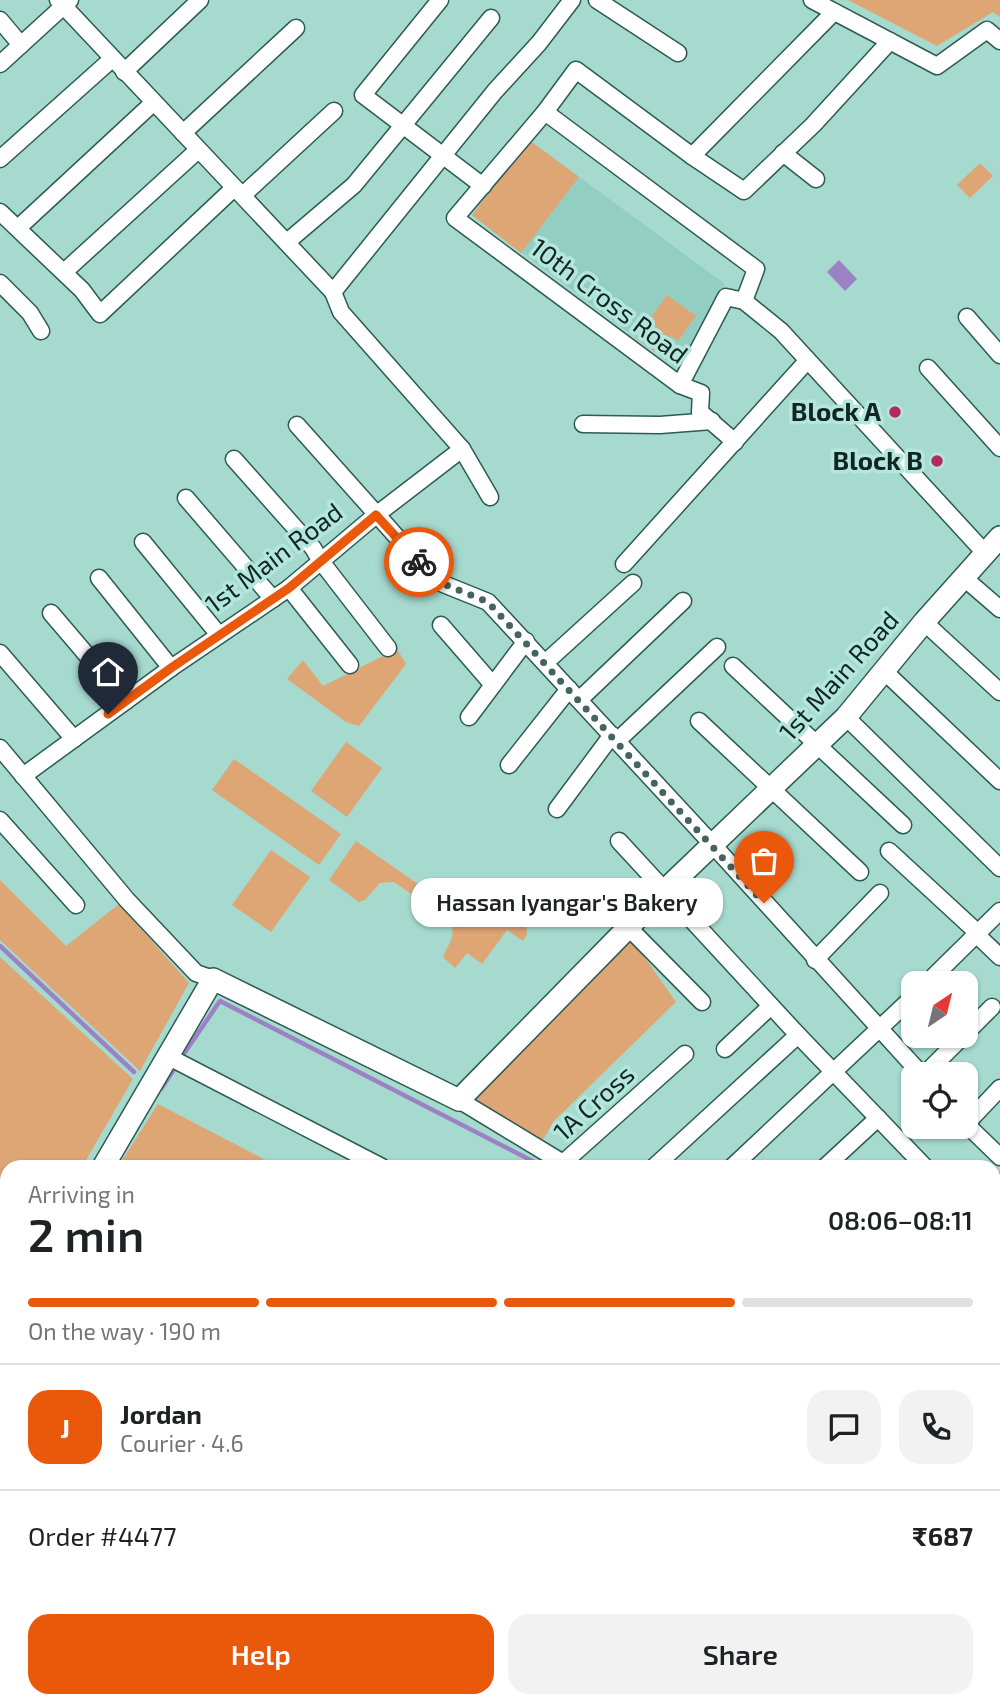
<!DOCTYPE html>
<html lang="en">
<head>
<meta charset="utf-8">
<style>
	:root { --surface:#fff; --page:#f2f2f2; --text:#202124; --muted:#757577; --line:#e0e0e0; --accent:#ea580c }
	body { margin:0; font-family:"Exo 2",sans-serif; background:var(--page); color:var(--text); height:100vh; display:flex; flex-direction:column; font-size:26px; white-space:nowrap }
	* { box-sizing:border-box; margin:0 }
	p { font-size:23px; color:var(--muted) }
	.icon { flex:none; width:38px; height:38px; fill:none; stroke:currentColor; stroke-width:2; stroke-linecap:round; stroke-linejoin:round }
	.map { position:relative; flex:1; overflow:hidden }
	.panel { position:absolute; left:0px; top:1160px; width:1001px; height:548px; display:flex; flex-direction:column; background:var(--surface); border-radius:21px 21px 0 0; box-shadow:0 2px 5px #0004 }
	.panel>* { flex:none }
	.needle { width:46px; rotate:35deg }
	.controls { position:absolute; left:901px; top:971px; display:grid; gap:14px }
	.controls a { display:grid; place-items:center; width:77px; height:77px; border-radius:14px; background:var(--surface); box-shadow:0 2px 5px #0004; font-size:35px }
	.pin { position:absolute; display:grid; place-items:center; width:60px; height:60px; color:#fff; margin:-72px -30px; border-radius:50% 50% 50% 0; rotate:-45deg; box-shadow:0 0 7px #0007 }
	.pin .icon { rotate:45deg }
	.courier { position:absolute; display:grid; place-items:center; width:70px; height:70px; margin:-35px; border:5px solid #ea580c; border-radius:50%; background:#fff; color:#222; box-shadow:0 2px 9px #0007 }
	.bubble { position:absolute; height:49px; border-radius:21px; background:var(--surface); box-shadow:0 2px 5px #0004; font-size:23px; font-weight:600; line-height:49px; text-align:center }
	.head em { font-style:normal; font-weight:600 }
	.head div { display:flex; flex-direction:column-reverse }
	.head { display:flex; align-items:center; justify-content:space-between; height:119px; padding:0 28px }
	h1 { font-size:46px; font-weight:600; line-height:52px }
	.bar { display:grid; grid-template-columns:repeat(4,1fr); gap:10px 7px; align-content:center; height:84px; padding:0 28px }
	.bar i { height:9px; border-radius:5px; background:var(--line) }
	.bar .active { background:var(--accent) }
	.bar p { grid-column:span 4 }
	.line { display:flex; align-items:center; gap:18px; padding:0 28px; border-top:2px solid var(--line) }
	.line div { flex:1 }
	.round { display:grid; place-items:center; flex:none; width:74px; height:74px; border-radius:21px; background:var(--page) }
	.cta { display:flex; gap:14px; margin-top:auto; padding:14px 28px }
	.cta a { flex:1; height:80px; border-radius:21px; background:var(--accent); color:#fff; font-size:28px; font-weight:600; line-height:80px; text-align:center }
	.cta a+a { background:var(--page); color:var(--text) }
	.map>svg:first-child { display:block }
</style>
</head>
<body>
<div class="map">
<svg width="1000" height="1707" viewBox="0 0 1000 1707">
	<rect width="100%" height="100%" fill="#a7dacf"/>
	<!-- built -->
	<polygon fill="#93cec2" points="529,140 725,284 679,370 472,215"/>
	<!-- green -->
	<g fill="#dea575">
		<polygon points="848,0 1000,0 1000,17 993,12 937,46"/>
		<polygon points="529,140 579,177 521,253 472,215"/>
		<polygon points="980,163 993,176 970,198 957,185"/>
		<polygon points="667,295 696,316 678,341 671,336 659,354 636,338"/>
		<polygon points="397,649 406,664 359,726 346,722 287,679 303,660 323,686"/>
		<polygon points="346,742 382,768 347,817 311,791"/>
		<polygon points="234,759 341,834 319,865 212,790"/>
		<path d="M356,841L460,913C480,912 478,896 492,892L526,916L527,935L523,941L507,930L482,964L467,953L455,968L443,957C448,943 457,938 450,921L394,882L380,883L365,900L359,902L329,880Z"/>
		<polygon points="271,850 310,877 271,932 232,905"/>
		<polygon points="0,880 66,946 119,904 189,983 140,1071 0,940"/>
		<polygon points="631,938 676,1002 554,1121 542,1141 475,1100"/>
		<polygon points="0,957 133,1079 82,1167 7,1167 7,1287 0,1296"/>
		<polygon points="158,1104 279,1167 118,1167"/>
	</g>
	<!-- water -->
	<polygon fill="#9b82c5" points="839,260 857,279 845,291 827,272"/>
	<g fill="none" stroke-linecap="round" stroke-linejoin="round">
		<!-- stream -->
		<g stroke="#9b82c5" stroke-width="4.5">
			<polyline points="0,946 134,1072"/>
			<polyline points="181,1058 220,1001 544,1167"/>
			<polyline points="157,1086 161,1089 177,1065"/>
		</g>
		<!-- minor casing -->
		<g stroke="#2b5b52" stroke-width="19">
			<g id="minor">
				<polyline points="440,0 363,95 483,186"/>
				<polyline points="597,0 678,53"/>
				<polyline points="812,0 937,66 987,30 1000,41"/>
				<polyline points="834,12 692,156 744,191 813,125 890,41"/>
				<polyline points="0,20 21,45"/>
				<polyline points="0,64 70,0"/>
				<polyline points="124,72 200,0"/>
				<polyline points="545,112 756,269 744,301"/>
				<polyline points="183,133 296,28"/>
				<polyline points="783,153 816,179"/>
				<polyline points="692,156 576,70 545,112 455,218 680,385 726,297 744,301 781,331 985,553"/>
				<polyline points="0,159 112,59"/>
				<polyline points="243,195 334,111"/>
				<polyline points="0,212 82,290 100,314 234,188"/>
				<polyline points="18,228 153,103"/>
				<polyline points="287,242 354,185 491,18"/>
				<polyline points="64,272 198,150"/>
				<polyline points="0,283 30,313 41,331"/>
				<polyline points="333,292 495,91 539,43 572,0"/>
				<polyline points="967,317 1000,355"/>
				<polyline points="928,368 1000,448"/>
				<polyline points="680,385 701,393 700,412 735,442"/>
				<polyline points="583,424 660,425 712,421"/>
				<polyline points="297,425 436,581 488,602 713,845 921,1074"/>
				<polyline points="462,449 490,497"/>
				<polyline points="234,459 313,548 320,560 388,648"/>
				<polyline points="186,498 273,599"/>
				<polyline points="143,542 219,635"/>
				<polyline points="624,564 807,361"/>
				<polyline points="963,577 1000,609"/>
				<polyline points="99,578 171,668"/>
				<polyline points="289,588 350,665"/>
				<polyline points="51,613 126,701"/>
				<polyline points="924,622 1000,692"/>
				<polyline points="441,625 493,685"/>
				<polyline points="0,653 74,739"/>
				<polyline points="545,663 633,583"/>
				<polyline points="733,666 903,825"/>
				<polyline points="884,671 1000,781"/>
				<polyline points="579,700 683,601"/>
				<polyline points="469,717 526,641"/>
				<polyline points="846,717 1000,868"/>
				<polyline points="699,721 860,872"/>
				<polyline points="617,741 717,647"/>
				<polyline points="0,748 127,900 196,973 213,979"/>
				<polyline points="509,765 569,689"/>
				<polyline points="23,776 171,668 289,588 376,515 462,449 341,312 333,292 58,0"/>
				<polyline points="557,809 612,735"/>
				<polyline points="0,820 76,905"/>
				<polyline points="619,841 798,1035 925,1167"/>
				<polyline points="889,851 979,934"/>
				<polyline points="628,927 702,1002"/>
				<polyline points="977,935 1000,957"/>
				<polyline points="815,960 880,893"/>
				<polyline points="926,984 1000,911"/>
				<polyline points="966,1033 992,1007"/>
				<polyline points="725,1049 771,1006"/>
				<polyline points="167,1056 382,1167"/>
				<polyline points="925,1074 963,1036"/>
				<polyline points="459,1100 563,1163 685,1054"/>
				<polyline points="966,1124 1000,1088"/>
				<polyline points="966,1124 1000,1157"/>
				<polyline points="654,1167 798,1035"/>
				<polyline points="732,1167 914,996"/>
				<polyline points="825,1167 878,1118"/>
				<polyline points="994,1192 1000,1182"/>
				<polyline points="994,1300 997,1294"/>
				<polyline points="994,1341 1000,1343"/>
				<polyline points="994,1395 1000,1399"/>
				<polyline points="0,1426 7,1432"/>
				<polyline points="994,1460 1000,1463"/>
				<polyline points="994,1497 1000,1488"/>
				<polyline points="0,1515 7,1521"/>
				<polyline points="0,1596 7,1602"/>
				<polyline points="994,1623 1000,1626"/>
				<polyline points="0,1635 7,1626"/>
				<polyline points="994,1686 1000,1689"/>
				<polyline points="0,1690 7,1697"/>
				<polyline points="136,1701 143,1707"/>
				<polyline points="817,1701 829,1707"/>
				<polyline points="944,1701 955,1707"/>
				<polyline points="57,1707 63,1701"/>
				<polyline points="199,1707 203,1701"/>
				<polyline points="312,1707 315,1701"/>
				<polyline points="382,1707 386,1701"/>
			</g>
		</g>
		<!-- tertiary casing -->
		<g stroke="#2b5b52" stroke-width="24">
			<g id="tertiary">
				<polyline points="103,1167 213,979 459,1100 664,891 846,717 924,622 1000,537"/>
				<polyline points="0,1323 7,1314"/>
				<polyline points="586,1701 600,1707"/>
				<polyline points="536,1707 541,1701"/>
			</g>
		</g>
		<!-- minor -->
		<use href="#minor" stroke="#fff" stroke-width="16"/>
		<!-- tertiary -->
		<use href="#tertiary" stroke="#fff" stroke-width="21"/>
	</g>
	<g fill="none" stroke-linecap="round" stroke-linejoin="round">
		<!-- done -->
		<polyline stroke="#46645f" stroke-width="7" stroke-dasharray="0 12.6" points="419,562 436,581 488,602 764,903"/>
		<!-- route -->
		<polyline stroke="#ea580c" stroke-width="9" points="108,714 171,668 289,588 376,515 419,562"/>
	</g>
	<!-- markers -->
	<g fill="#b42963" stroke="#b4e7dc" stroke-width="2.5">
		<circle cx="895" cy="412" r="7"/>
		<circle cx="937" cy="461" r="7"/>
	</g>
	<g text-anchor="middle" stroke-width="7" stroke-linejoin="round" paint-order="stroke">
		<!-- street labels -->
		<g font-size="26" fill="#112522" stroke="#b4e7dc">
			<text transform="translate(609 301) rotate(37)" y="9">10th Cross Road</text>
			<text transform="translate(274 558) rotate(-37)" y="9">1st Main Road</text>
			<text transform="translate(839 676) rotate(-48)" y="9">1st Main Road</text>
			<text transform="translate(594 1103) rotate(-42)" y="9">1A Cross</text>
		</g>
		<!-- poi labels -->
		<g font-size="26" font-weight="bold" fill="#112522" stroke="#b4e7dc" text-anchor="end">
			<text x="881" y="421">Block A</text>
			<text x="923" y="470">Block B</text>
		</g>
	</g>
</svg>
<div class="controls">
<a><svg class="needle" viewBox="-14 -14 28 28"><path d="M0-13l5 13h-10z" fill="#e53935"/><path d="M0 13l5-13h-10z" fill="#757577"/></svg></a>
<a><svg class="icon" aria-label="locate" viewBox="0 0 24 24"><circle cx="12" cy="12" r="6"/><path d="M12 2v4M12 18v4M2 12h4M18 12h4"/></svg></a>
</div>
<div class="pin" style="left:764px;top:903px;background:#ea580c"><svg class="icon" aria-label="bag" viewBox="0 0 24 24"><path d="M5 8h14l-1 12H6zM9 8a3 3 0 0 1 6 0"/></svg></div>
<div class="pin" style="left:108px;top:714px;background:#1f2937"><svg class="icon" aria-label="home" viewBox="0 0 24 24"><path d="M3 11l9-7 9 7M6 9v11h12V9"/></svg></div>
<div class="courier" style="left:419px;top:562px"><svg class="icon" aria-label="bike" viewBox="0 0 24 24"><circle cx="6" cy="16" r="4"/><circle cx="18" cy="16" r="4"/><path d="M6 16l4-8h5l3 8M10 8l3 8H6M13 5h3"/></svg></div>
<div class="bubble" style="left:411px;top:878px;width:312px">Hassan Iyangar's Bakery</div>
<section class="panel">
<div class="head"><div><h1>2 min</h1><p>Arriving in</p></div><em>08:06–08:11</em></div>
<div class="bar"><i class="active"></i><i class="active"></i><i class="active"></i><i></i><p>On the way · 190 m</p></div>
<div class="line" style="height:126px"><b class="round" style="background:var(--accent);color:#fff">J</b><div><b>Jordan</b><p>Courier · 4.6</p></div><a class="round"><svg class="icon" aria-label="chat" viewBox="0 0 24 24"><path d="M4 5h16v11H9l-5 4z"/></svg></a><a class="round"><svg class="icon" aria-label="phone" viewBox="0 0 24 24"><path d="M5 4h4l2 5-3 2q2 4 5 5l2-3 5 2v4C11 20 4 13 5 4z"/></svg></a></div>
<div class="line" style="height:91px"><div>Order #4477</div><b>₹687</b></div>
<div class="cta"><a>Help</a><a>Share</a></div>
</section>
</div>
</body>
</html>
